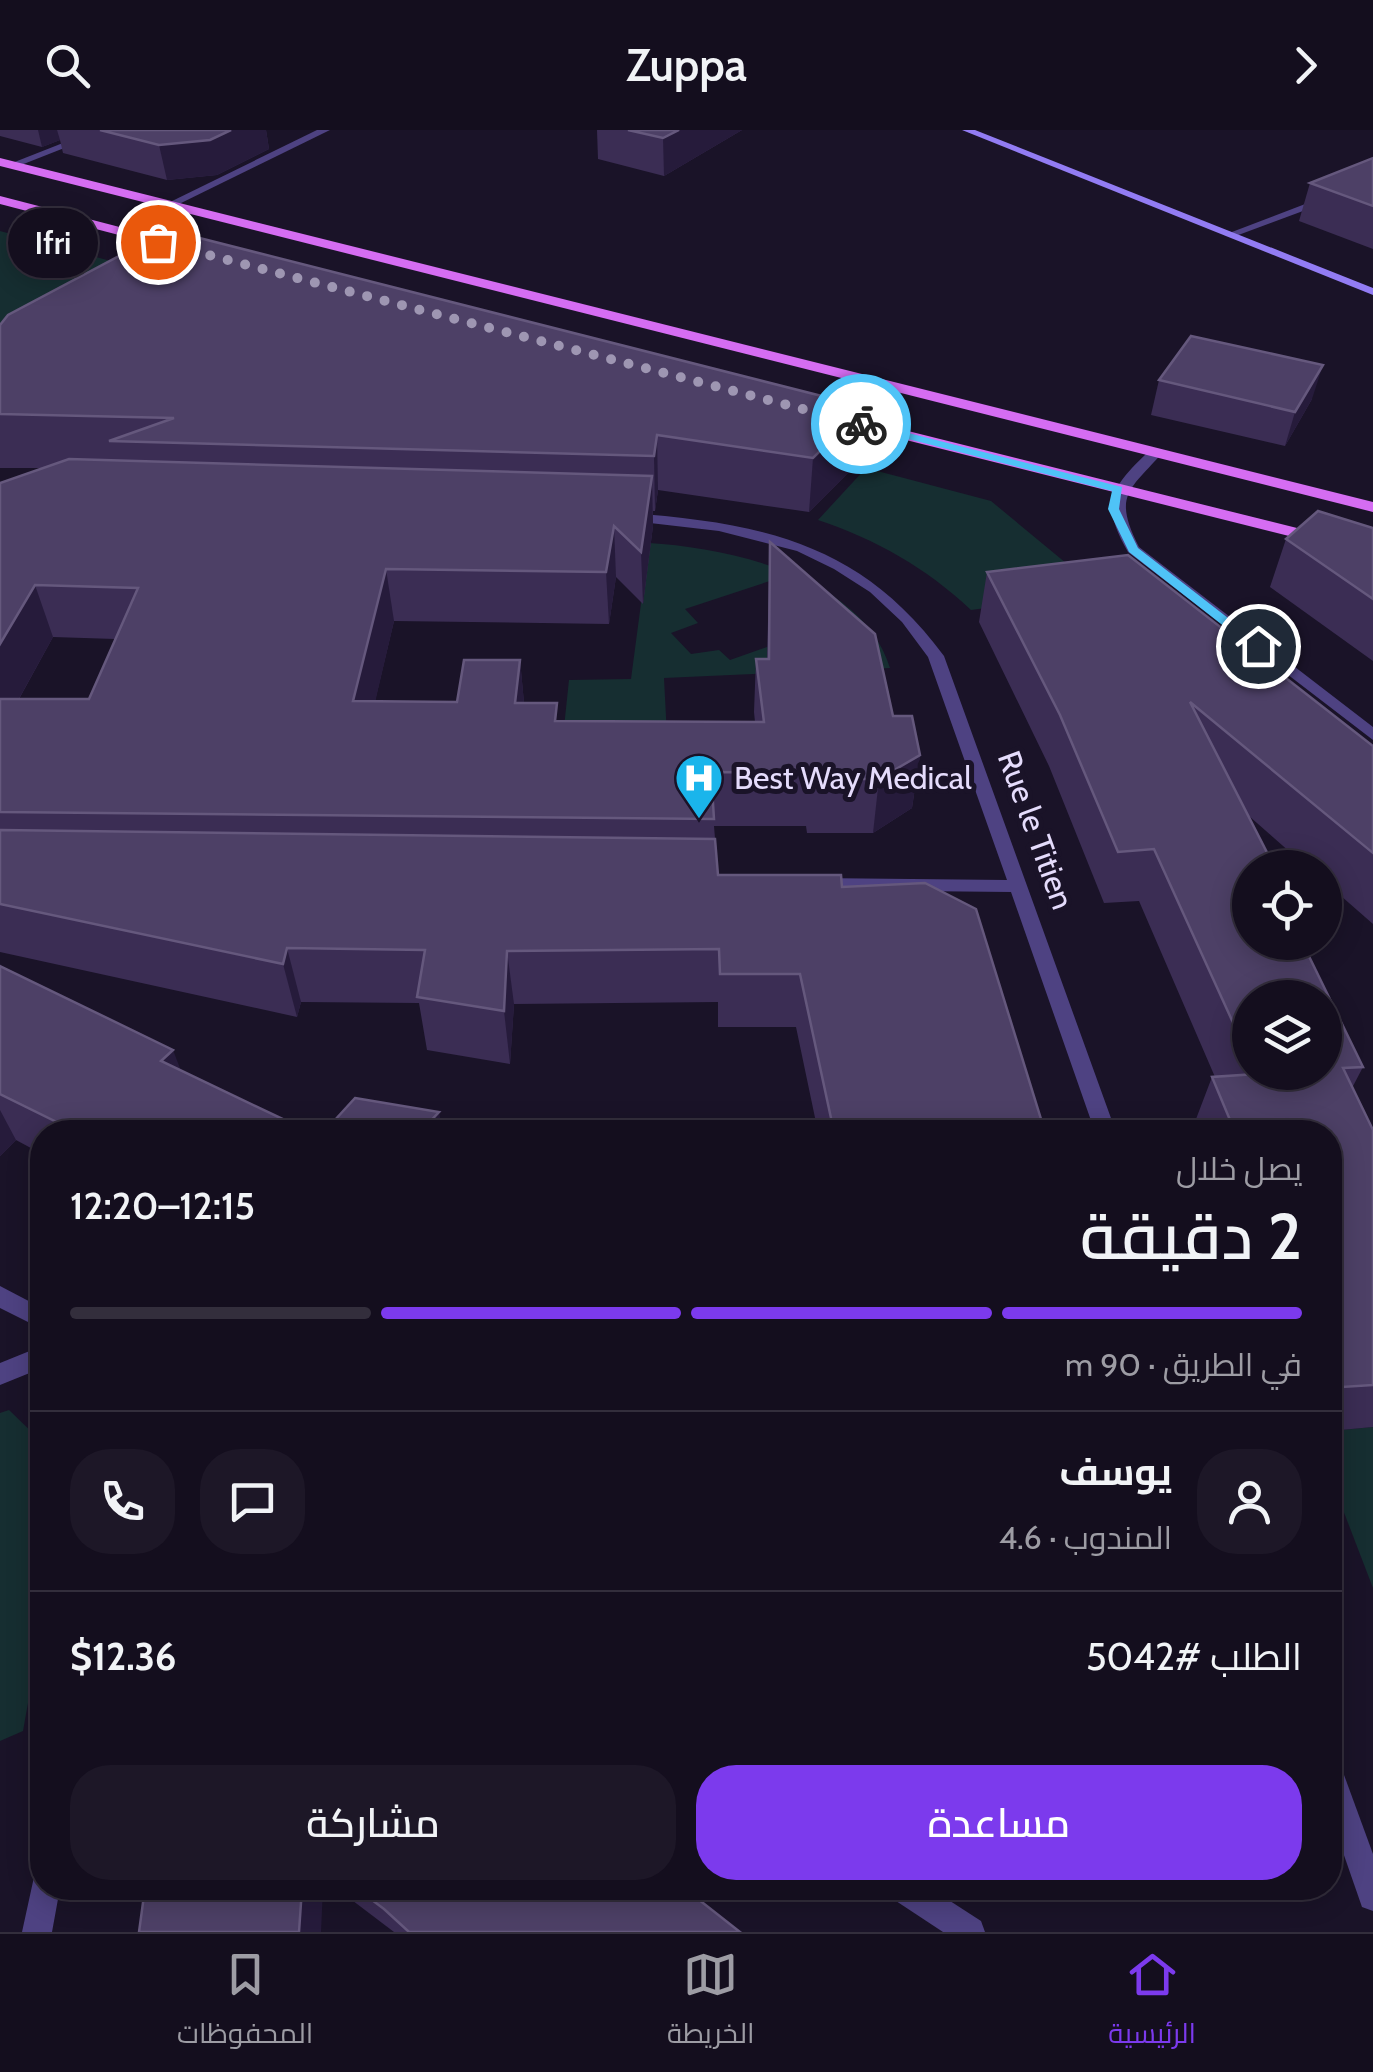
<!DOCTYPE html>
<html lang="ar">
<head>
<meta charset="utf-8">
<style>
	:root { --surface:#140e1e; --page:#1d1727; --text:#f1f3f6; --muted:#9d9ca4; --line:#332e3c; --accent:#7c3aed }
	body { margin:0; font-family:Cabin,Cairo,sans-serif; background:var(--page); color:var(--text); direction:rtl; height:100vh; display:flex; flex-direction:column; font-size:38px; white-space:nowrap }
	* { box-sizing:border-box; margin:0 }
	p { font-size:32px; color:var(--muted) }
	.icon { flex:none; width:55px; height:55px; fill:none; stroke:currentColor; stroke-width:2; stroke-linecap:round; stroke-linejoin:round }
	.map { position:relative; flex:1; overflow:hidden; direction:ltr }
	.sheet { position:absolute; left:30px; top:990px; width:1312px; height:780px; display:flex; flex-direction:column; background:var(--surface); border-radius:40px; box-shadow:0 5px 25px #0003,0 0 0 2px var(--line); direction:rtl }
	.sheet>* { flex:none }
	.controls { position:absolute; left:1232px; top:720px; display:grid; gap:20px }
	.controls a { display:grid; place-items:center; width:110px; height:110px; border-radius:50%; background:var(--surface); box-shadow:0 5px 25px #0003,0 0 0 2px var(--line); font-size:50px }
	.pin { position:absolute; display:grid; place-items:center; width:85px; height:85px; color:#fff; margin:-42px; border:5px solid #fff; border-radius:50%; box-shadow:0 2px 10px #0007 }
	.courier { position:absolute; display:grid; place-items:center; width:100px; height:100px; margin:-50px; border:8px solid #4fc3f7; border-radius:50%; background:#fff; color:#222; box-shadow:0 2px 12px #0007 }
	.bubble { position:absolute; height:70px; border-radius:35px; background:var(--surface); box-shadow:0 5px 25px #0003,0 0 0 2px var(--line); font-size:32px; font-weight:600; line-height:70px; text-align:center; direction:rtl }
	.summary em { font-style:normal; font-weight:600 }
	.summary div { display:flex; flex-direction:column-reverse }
	.summary { display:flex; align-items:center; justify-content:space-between; height:170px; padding:0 40px }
	h1 { font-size:65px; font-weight:600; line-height:75px }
	.bar { display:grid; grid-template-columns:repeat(4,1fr); gap:15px 10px; align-content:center; height:120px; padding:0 40px }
	.bar i { height:12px; border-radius:8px; background:var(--line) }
	.bar .current { background:var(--accent) }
	.bar p { grid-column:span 4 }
	.line { display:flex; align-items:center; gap:25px; padding:0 40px; border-top:2px solid var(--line) }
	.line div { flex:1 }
	.round { display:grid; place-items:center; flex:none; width:105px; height:105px; border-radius:40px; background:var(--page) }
	.button { display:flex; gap:20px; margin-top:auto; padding:20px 40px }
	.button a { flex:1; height:115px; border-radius:40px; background:var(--accent); color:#fff; font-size:40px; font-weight:600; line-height:115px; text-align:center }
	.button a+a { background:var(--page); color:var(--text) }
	header { display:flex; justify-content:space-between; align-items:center; height:130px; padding:0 40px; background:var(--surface); font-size:45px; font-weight:600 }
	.menu { display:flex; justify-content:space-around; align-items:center; height:140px; border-top:2px solid var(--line); background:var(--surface); font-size:28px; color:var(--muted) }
	.menu a { display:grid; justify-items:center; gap:5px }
	.menu .current { color:var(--accent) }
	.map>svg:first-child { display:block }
</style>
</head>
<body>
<header><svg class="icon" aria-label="forward" viewBox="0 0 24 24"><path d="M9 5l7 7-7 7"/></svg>Zuppa<svg class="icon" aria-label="search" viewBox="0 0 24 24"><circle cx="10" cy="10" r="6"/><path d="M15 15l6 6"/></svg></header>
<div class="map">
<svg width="1373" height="1802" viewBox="0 0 1373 1802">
	<rect width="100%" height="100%" fill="#1a1328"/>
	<!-- green -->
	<g fill="#162e31" fill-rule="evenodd">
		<polygon points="0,101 155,143 0,223"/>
		<path d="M866,338L991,371L1101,462L971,480C925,437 877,410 818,390Z"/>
		<path d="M649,413C733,418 863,448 890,538L664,548L669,645L561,626L569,550L631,549ZM779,448L810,502L730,530L719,520L691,524L671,503L698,493L685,479Z"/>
		<polygon points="9,1280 42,1312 42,1494 23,1601 0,1611 0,1283"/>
		<polygon points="1373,1297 1373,1458 1330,1346 1330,1301"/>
	</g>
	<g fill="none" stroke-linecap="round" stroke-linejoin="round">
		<!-- minor -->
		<g fill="#4e4282" fill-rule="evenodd">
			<polygon points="96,0 110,0 16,37 7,35"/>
			<polygon points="317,0 330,0 175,76 166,74"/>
			<polygon points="1373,48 1373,55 1233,107 1224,105"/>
			<path d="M1152,318L1164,321C1130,360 1112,364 1139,417L1373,597V610L1128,422C1098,370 1113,356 1152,318Z"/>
			<path d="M629,383C762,393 861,413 944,526L1116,1002H1095L1011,762L816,760L807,754L816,748L1007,750L928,527L902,492L870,462L834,439L797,421L719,401L624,390V384Z"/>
			<polygon points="0,1156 42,1178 42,1199 0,1178"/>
			<polygon points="42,1216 42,1238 0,1255 0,1233"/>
			<polygon points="1330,1630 1340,1634 1373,1724 1373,1781 1362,1777 1330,1685"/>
			<polygon points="42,1744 42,1758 60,1758 52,1802 22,1802 34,1747"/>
			<polygon points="889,1758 930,1758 981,1791 985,1802 943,1802 893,1769"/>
		</g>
		<!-- secondary -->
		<polygon fill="#927cf3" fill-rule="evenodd" points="962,0 975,0 1373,158 1373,165"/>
		<!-- primary -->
		<g fill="#d56df2" fill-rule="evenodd">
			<polygon points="0,28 1373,372 1373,382 0,36"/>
			<polygon points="0,66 189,115 191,118 184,122 0,74"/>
			<polygon points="832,282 1373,417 1373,427 826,290 824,287"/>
		</g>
	</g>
	<!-- wall -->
	<g fill="#3b2d54" fill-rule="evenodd">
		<polygon points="0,0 266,0 269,19 217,45 167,50 63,23 60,10 42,17 0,6"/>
		<polygon points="597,0 742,0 664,46 598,29"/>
		<polygon points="1373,28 1373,119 1299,91 1310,53"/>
		<path d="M0,195L860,331L809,382L658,360L655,381H653V396L643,474L616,447L609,494L394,491L375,571L457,572L520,530L524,573L558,591L755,592L754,582L756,529H767L770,412L920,625L912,678L873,703H807L806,696H714L718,745L842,757L1045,1002H818L796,897H718V872L514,874L510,934L427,920L419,873L301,872L297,887L0,822V353L42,338H0ZM53,507L115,509L89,569H19Z"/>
		<polygon points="1159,250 1312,269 1285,316 1151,285"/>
		<polygon points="1373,398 1373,531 1270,457 1286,409"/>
		<path d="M987,442L1373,616V794L1325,752V738H1308L1249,686L1250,812H1308L1305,819L1363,937L1352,958L1373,1000V1297L1330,1301V1002H1195L1193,997L1212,947H1215L1139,771L1104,773L1049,636L979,492ZM1250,868L1325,942H1250Z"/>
		<polygon points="0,836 181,941 310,1002 42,1002 42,1024 16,1010 0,1026"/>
		<polygon points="336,1758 684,1758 740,1802 394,1802"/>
	</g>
	<!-- shaded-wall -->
	<g fill="#261b3b">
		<polygon points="38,0 57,0 60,10 42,17"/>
		<polygon points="231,0 266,0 269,19 217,45 167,50 159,15"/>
		<polygon points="679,0 742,0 664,46 663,8"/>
		<polygon points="1323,235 1312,269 1285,316 1295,282"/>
		<polygon points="865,277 860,331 809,382 813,328"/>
		<polygon points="657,305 658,360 655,381 654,326"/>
		<polygon points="652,346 653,396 643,474 641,422"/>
		<polygon points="614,396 616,447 609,494 606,442"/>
		<polygon points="386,439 394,491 363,624 353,571"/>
		<polygon points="35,455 53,507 0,603 0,514"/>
		<polygon points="520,530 525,583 515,573"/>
		<polygon points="920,625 912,678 873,703 879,649"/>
		<polygon points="287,818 301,872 297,887 283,834"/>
		<polygon points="507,821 514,874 510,934 504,881"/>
		<polygon points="173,920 193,972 161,931"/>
		<polygon points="0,980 16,1010 0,1026"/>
		<polygon points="439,982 443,1002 420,1002"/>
		<polygon points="302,1758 323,1758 321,1802 299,1802"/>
	</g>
	<!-- building -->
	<g fill="#4d4066" stroke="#65587d" stroke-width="2.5">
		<polygon points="100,0 231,0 210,10 159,15"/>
		<polygon points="628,0 679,0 663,8"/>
		<polygon points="1373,28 1373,76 1310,53"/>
		<polygon points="168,100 865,277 813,328 657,305 654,326 109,311 174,288 0,284 0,195 8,185"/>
		<polygon points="1191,206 1323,235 1295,282 1159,250"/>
		<polygon points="69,329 652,346 641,422 614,396 606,442 386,439 353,571 457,572 464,530 520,530 515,573 557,573 555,591 764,592 756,529 769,529 770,412 875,504 893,586 912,586 920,625 879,649 811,649 810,643 711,642 714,689 0,682 0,569 89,569 138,458 35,455 0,514 0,353"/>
		<polygon points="1318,381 1373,398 1373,469 1286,409"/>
		<polygon points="1128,425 1373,616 1373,723 1190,572 1275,738 1250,738 1250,812 1302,812 1363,937 1343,938 1373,1000 1373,1255 1342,1257 1330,1229 1330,1002 1235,1002 1212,947 1256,944 1256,942 1325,942 1325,868 1250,868 1250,930 1154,719 1118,722 1060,585 987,442"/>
		<polygon points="0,700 715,709 718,745 841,745 842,757 925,753 976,779 1045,1002 834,1002 800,844 720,844 719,819 507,821 504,881 417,867 425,820 287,818 283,834 0,774"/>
		<polygon points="0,836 173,920 161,931 310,1002 77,1002 0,964"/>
		<polygon points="355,968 439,982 420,1002 324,1002"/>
		<polygon points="145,1758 302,1758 299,1802 139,1802"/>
		<polygon points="356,1758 684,1758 740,1802 409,1802 384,1779"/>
	</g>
	<!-- route -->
	<polygon fill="#4fc3f7" points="861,291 1122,357 1119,379 1138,418 1264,516 1253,519 1129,422 1108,379 1112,361 857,296"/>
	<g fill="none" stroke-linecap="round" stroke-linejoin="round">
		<!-- done -->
		<polyline stroke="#9e96b2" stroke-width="10" stroke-dasharray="0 18" points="158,112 861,294"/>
	</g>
	<!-- icons -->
	<defs>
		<g id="hospital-pin" transform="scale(2.5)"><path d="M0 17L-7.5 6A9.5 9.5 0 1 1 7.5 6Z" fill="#1ab5eb" stroke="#1a1328"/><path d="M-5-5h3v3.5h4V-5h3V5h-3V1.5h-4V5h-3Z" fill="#fff"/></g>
	</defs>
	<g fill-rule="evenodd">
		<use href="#hospital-pin" x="699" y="648"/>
	</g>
	<g text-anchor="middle" stroke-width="10" stroke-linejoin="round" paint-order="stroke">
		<!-- poi labels -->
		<g font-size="32" fill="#e5dcfc" stroke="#1a1328" text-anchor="start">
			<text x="734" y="659">Best Way Medical</text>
		</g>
		<!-- street labels -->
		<g font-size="32" fill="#e5dcfc" stroke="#1a1328">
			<text transform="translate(1036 700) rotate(70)" y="11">Rue le Titien</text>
		</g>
	</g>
</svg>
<div class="controls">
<a><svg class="icon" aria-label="locate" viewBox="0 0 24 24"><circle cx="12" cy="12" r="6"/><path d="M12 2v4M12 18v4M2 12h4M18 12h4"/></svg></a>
<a><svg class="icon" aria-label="layers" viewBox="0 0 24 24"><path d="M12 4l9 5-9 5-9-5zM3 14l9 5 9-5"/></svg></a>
</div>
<div class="pin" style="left:158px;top:112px;background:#ea580c"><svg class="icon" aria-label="bag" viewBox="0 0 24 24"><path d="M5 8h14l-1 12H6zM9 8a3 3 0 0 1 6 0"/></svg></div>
<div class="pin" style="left:1258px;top:516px;background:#1f2937"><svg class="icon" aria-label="home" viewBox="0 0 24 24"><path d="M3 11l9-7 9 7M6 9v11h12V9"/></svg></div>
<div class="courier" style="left:861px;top:294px"><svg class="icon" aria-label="bike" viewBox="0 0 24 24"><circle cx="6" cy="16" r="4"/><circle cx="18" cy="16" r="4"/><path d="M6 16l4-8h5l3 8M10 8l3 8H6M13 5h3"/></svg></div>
<div class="bubble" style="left:8px;top:78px;width:90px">Ifri</div>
<section class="sheet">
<div class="summary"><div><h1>2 دقيقة</h1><p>يصل خلال</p></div><em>12:15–12:20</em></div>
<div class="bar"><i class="current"></i><i class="current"></i><i class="current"></i><i></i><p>في الطريق · 90 m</p></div>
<div class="line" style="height:180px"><a class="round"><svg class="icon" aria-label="person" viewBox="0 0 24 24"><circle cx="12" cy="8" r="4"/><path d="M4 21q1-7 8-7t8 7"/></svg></a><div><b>يوسف</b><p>المندوب · 4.6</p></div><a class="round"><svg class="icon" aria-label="chat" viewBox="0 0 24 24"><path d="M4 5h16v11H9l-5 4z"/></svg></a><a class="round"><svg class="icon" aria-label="phone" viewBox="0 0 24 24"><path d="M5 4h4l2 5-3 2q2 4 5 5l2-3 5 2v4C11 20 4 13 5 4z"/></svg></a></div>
<div class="line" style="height:130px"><div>الطلب #5042</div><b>$12.36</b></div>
<div class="button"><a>مساعدة</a><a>مشاركة</a></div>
</section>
</div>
<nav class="menu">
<a class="current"><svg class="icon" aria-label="home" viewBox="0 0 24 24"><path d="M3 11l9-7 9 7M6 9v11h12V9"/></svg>الرئيسية</a>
<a><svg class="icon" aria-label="map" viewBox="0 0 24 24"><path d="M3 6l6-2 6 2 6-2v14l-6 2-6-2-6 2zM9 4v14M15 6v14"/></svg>الخريطة</a>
<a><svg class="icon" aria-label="saved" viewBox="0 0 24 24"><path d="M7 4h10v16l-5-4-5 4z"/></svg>المحفوظات</a>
</nav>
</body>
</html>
